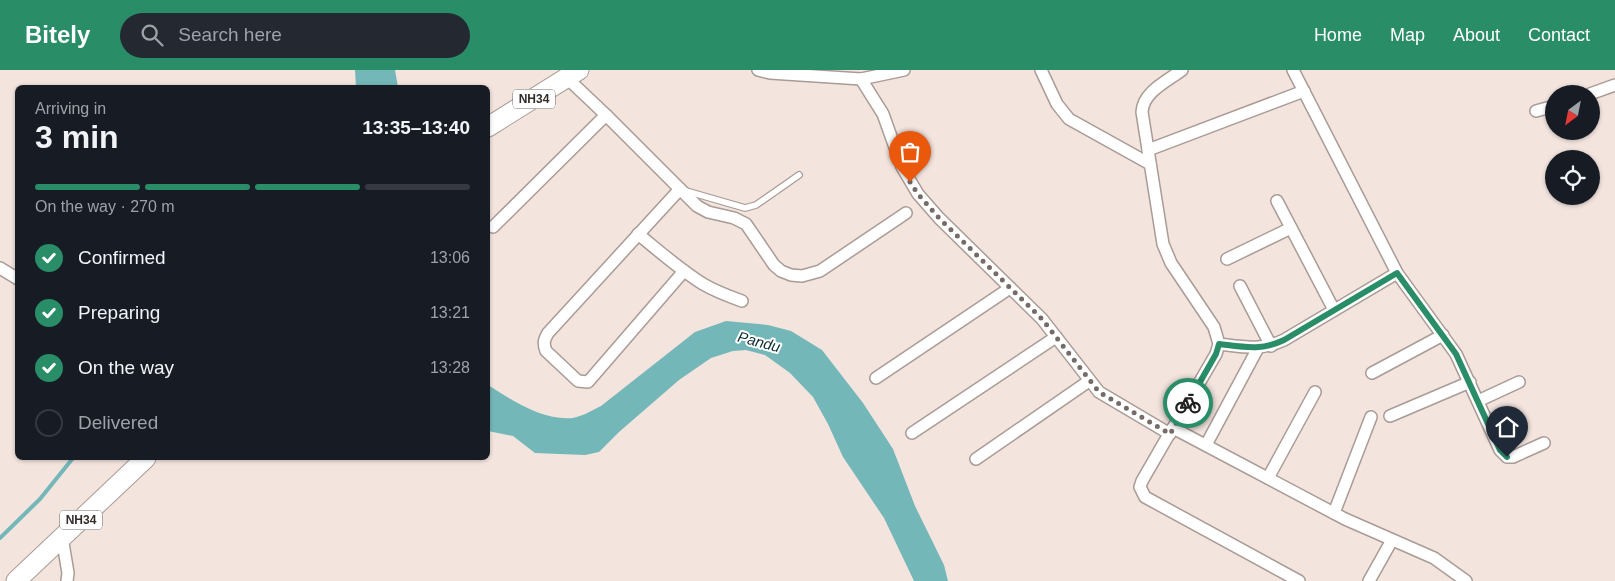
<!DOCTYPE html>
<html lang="en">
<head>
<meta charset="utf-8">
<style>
	:root { --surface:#171b24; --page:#242831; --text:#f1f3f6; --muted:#9ea1a6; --line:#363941; --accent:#298d68 }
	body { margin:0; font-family:Arial,sans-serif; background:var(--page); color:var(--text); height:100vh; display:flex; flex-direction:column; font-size:19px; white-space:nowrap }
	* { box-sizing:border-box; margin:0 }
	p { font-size:16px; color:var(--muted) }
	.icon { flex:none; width:28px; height:28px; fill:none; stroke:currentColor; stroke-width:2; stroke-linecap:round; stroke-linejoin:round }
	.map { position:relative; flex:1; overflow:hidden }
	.details { position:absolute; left:15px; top:15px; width:475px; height:375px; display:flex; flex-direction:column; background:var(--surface); border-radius:8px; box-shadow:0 1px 4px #0004 }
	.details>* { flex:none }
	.needle { width:32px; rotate:212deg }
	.fabs { position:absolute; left:1545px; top:15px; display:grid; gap:10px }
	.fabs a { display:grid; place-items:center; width:55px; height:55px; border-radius:50%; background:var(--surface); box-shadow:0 1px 4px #0004; font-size:25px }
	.pin { position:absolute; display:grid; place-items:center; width:42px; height:42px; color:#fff; margin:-51px -21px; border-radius:50% 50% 50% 0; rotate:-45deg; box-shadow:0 0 5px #0007 }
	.pin .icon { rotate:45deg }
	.courier { position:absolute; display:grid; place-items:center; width:50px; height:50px; margin:-25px; border:4px solid #298d68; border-radius:50%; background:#fff; color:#222; box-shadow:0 1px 6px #0007 }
	.summary em { font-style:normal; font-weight:600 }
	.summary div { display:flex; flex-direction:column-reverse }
	.summary { display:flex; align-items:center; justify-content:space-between; height:85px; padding:0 20px }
	h1 { font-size:32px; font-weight:600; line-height:38px }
	.bar { display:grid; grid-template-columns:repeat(4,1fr); gap:8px 5px; align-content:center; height:60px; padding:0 20px }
	.bar i { height:6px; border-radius:4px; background:var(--line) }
	.bar .on { background:var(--accent) }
	.bar p { grid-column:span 4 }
	ol { padding:0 20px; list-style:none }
	li { display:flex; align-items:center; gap:15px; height:55px }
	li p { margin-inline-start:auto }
	li .icon { padding:5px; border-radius:50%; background:var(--accent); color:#fff; stroke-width:4 }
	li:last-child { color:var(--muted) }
	li i { width:28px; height:28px; border:2px solid var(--line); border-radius:50% }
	header { display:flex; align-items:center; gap:30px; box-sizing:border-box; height:70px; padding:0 25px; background:var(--accent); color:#fff }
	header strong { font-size:24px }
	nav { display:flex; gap:28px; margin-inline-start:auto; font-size:18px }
	.search { width:350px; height:45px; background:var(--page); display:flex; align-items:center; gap:12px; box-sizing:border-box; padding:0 18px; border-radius:28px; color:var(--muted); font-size:19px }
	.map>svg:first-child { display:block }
</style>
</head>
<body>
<header>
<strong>Bitely</strong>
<div class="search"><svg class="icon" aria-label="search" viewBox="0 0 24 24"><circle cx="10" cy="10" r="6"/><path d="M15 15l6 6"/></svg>Search here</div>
<nav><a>Home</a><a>Map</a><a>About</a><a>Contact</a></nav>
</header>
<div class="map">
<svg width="1615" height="511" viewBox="0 0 1615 511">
	<rect width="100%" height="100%" fill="#f3e4de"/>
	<!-- water -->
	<g fill="#74b7b9">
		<polygon points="355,0 395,0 398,17 356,17"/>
		<path d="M726,251L768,255L791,261L822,280L863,333L893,379L915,436L944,495L948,511H914L884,448L843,387L828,354L813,327L790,303L765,285L746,280L733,281L711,288L679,310L619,362L599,382L585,385L535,383L513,366L488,361V315C512,330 542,351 573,348C583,346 593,340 601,336L695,262Z"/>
	</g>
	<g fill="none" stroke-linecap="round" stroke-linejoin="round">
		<!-- stream -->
		<polyline stroke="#74b7b9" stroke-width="4" points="0,468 40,429 73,388"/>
		<!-- service casing -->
		<g stroke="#a99b95" stroke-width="8">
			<polyline id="service" points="686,121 745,138 756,135 799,105"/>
		</g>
		<!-- minor casing -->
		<g stroke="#a99b95" stroke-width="14">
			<g id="minor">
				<polyline points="758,0 770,3 861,9 904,0"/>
				<polyline points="1041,0 1057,34 1069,49 1150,94"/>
				<path d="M1182,0C1167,11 1143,22 1142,42L1163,174L1171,193L1214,257L1219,274L1216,284L1173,358L1345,449L1434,488L1466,511"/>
				<polyline points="1293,0 1397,203 1456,284 1500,380 1507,387 1513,387 1544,373"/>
				<polyline points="567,8 606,45 697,136 708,142 734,148 746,154 774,195 781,201 791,205 802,206 820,201 906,143"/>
				<polyline points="861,9 883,44 902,97 918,124 939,148 1042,249 1099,322 1170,364"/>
				<polyline points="1590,24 1615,15"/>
				<polyline points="1536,41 1554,36"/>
				<polyline points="1148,80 1304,21"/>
				<path d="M680,119L548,263C544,270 543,273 546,281L578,311L588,312L684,201"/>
				<polyline points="1277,131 1334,240"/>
				<polyline points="493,157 606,45"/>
				<path d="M638,164C659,181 679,199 703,214C715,221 728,226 742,231"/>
				<polyline points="1227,189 1291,158"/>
				<polyline points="0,198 18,209"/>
				<polyline points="1240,216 1271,276"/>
				<path d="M1219,274C1244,277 1261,281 1284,270L1397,203"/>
				<polyline points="1372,303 1443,265"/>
				<polyline points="876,308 1010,218"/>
				<polyline points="1478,331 1519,312"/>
				<polyline points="1390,346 1470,312"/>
				<polyline points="1172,359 1142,411 1140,417 1145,427 1299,511"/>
				<polyline points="912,363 1056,267"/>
				<polyline points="1206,375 1258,278"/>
				<polyline points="976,389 1089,311"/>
				<polyline points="1268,408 1315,322"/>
				<polyline points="1334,443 1371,347"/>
				<polyline points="62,467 68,503 67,511"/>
				<polyline points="1369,511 1392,470"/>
			</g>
		</g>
		<!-- trunk casing -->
		<g stroke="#a99b95" stroke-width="21">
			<g id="trunk">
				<polyline points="488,57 579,0"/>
				<polyline points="16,511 146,388"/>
			</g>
		</g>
		<!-- service -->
		<use href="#service" stroke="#fff" stroke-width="5.5"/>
		<!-- minor -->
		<use href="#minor" stroke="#fff" stroke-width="11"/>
		<!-- trunk -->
		<use href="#trunk" stroke="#fff" stroke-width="19"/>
	</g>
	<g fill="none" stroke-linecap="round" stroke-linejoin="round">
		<!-- done -->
		<polyline stroke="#756c68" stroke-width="5" stroke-dasharray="0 9" points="910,112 918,124 939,148 1042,249 1099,322 1170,364 1188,333"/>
		<!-- route -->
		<path stroke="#298d68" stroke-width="6" d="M1188,333L1216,284L1219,274C1244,277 1261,281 1284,270L1397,203L1456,284L1500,380L1507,387"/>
	</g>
	<g text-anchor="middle" stroke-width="4" stroke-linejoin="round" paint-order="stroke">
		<!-- shield labels -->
		<g fill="#fff" stroke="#6f6b69" stroke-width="1">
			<rect x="513" y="19.5" width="42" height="19" rx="4"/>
			<rect x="60" y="440.5" width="42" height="19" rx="4"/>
		</g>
		<g font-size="12" font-weight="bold" fill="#312b29">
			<text x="534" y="33">NH34</text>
			<text x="81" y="454">NH34</text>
		</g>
		<!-- water labels -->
		<g font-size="15" font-style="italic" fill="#0e3031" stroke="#fff">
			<text transform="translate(759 272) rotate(15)" y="5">Pandu</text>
		</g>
	</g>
</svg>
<div class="fabs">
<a><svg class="needle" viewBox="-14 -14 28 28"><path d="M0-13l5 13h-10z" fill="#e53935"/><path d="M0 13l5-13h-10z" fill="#9ea1a6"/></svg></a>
<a><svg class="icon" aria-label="locate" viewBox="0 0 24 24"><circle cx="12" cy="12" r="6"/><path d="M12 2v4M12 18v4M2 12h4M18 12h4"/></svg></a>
</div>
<div class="pin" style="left:910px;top:112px;background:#ea580c"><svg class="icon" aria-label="bag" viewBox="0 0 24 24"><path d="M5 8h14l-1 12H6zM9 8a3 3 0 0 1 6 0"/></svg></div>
<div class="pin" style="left:1507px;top:387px;background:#1f2937"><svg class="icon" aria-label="home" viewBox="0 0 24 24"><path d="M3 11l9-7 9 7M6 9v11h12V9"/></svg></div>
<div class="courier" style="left:1188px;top:333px"><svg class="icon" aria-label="bike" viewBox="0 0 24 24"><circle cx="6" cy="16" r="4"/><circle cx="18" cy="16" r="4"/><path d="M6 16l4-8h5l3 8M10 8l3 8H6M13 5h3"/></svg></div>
<section class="details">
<div class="summary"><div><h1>3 min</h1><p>Arriving in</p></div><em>13:35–13:40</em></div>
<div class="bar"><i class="on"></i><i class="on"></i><i class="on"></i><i></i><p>On the way · 270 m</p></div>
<ol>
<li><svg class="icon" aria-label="check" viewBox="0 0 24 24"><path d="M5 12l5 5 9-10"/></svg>Confirmed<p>13:06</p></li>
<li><svg class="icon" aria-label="check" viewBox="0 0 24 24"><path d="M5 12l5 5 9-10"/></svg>Preparing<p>13:21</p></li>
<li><svg class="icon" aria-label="check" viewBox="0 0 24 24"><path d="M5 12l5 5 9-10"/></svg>On the way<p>13:28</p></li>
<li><i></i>Delivered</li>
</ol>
</section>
</div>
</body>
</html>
